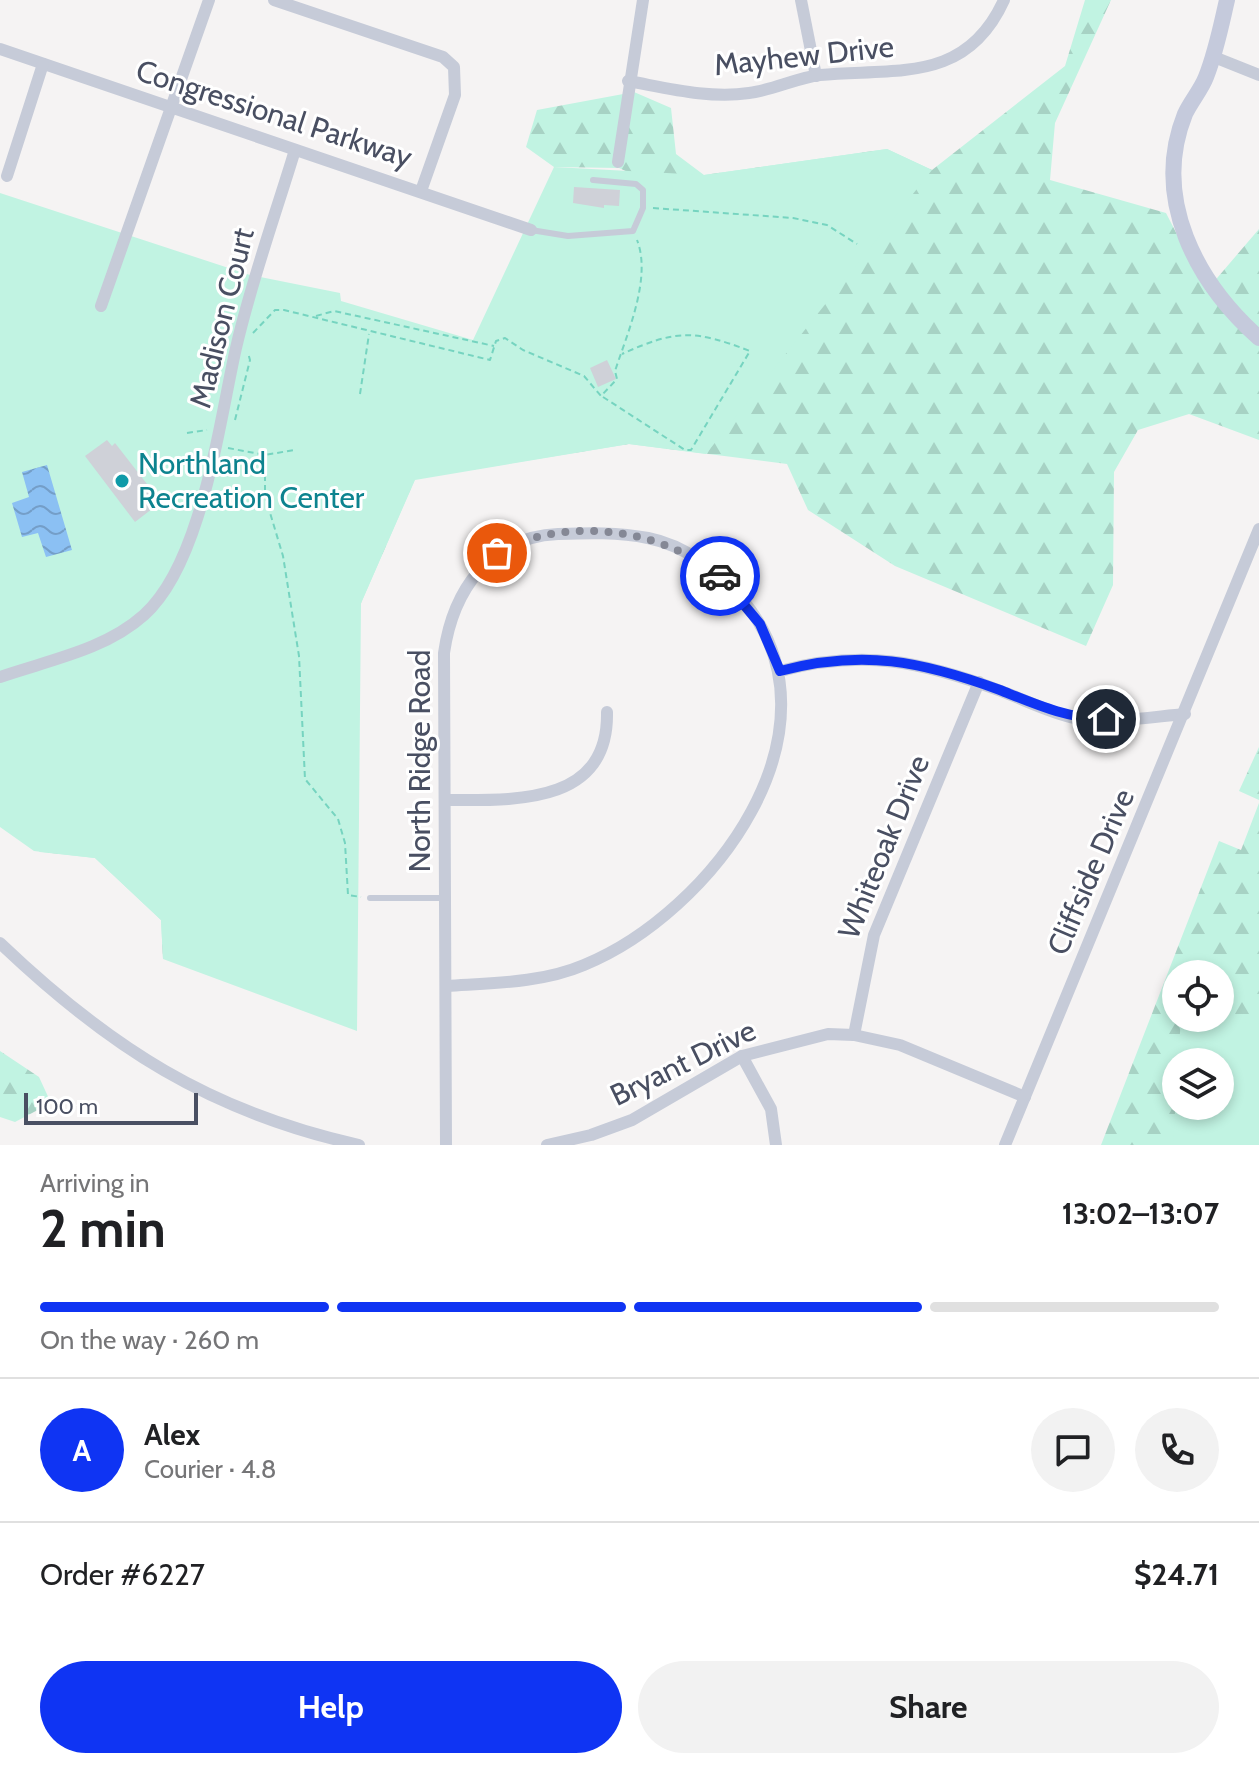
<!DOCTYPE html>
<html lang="en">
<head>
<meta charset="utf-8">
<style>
	:root { --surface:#fff; --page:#f2f2f2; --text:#202124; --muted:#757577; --line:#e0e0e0; --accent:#0f34f3 }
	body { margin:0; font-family:Cabin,sans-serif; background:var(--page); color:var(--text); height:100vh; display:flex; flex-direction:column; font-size:30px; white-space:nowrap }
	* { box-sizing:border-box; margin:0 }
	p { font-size:26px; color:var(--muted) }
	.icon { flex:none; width:44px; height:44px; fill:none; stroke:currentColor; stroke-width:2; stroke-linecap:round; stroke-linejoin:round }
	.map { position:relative; height:1145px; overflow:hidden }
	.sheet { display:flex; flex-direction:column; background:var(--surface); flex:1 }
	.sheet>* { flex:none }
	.buttons { position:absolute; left:1162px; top:960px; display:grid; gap:16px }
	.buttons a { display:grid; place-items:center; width:72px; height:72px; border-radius:50%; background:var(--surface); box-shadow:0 4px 12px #0003; font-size:40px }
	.scale { position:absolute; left:24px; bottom:20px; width:174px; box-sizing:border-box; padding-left:8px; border:4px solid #494f62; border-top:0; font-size:22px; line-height:28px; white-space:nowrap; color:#494f62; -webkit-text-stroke:6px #fff; paint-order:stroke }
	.pin { position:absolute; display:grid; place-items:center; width:68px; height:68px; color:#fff; margin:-34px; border:4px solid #fff; border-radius:50%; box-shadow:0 2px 8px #0007 }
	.courier { position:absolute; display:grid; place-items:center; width:80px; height:80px; margin:-40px; border:6px solid #0f34f3; border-radius:50%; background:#fff; color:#222; box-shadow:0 2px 10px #0007 }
	.summary em { font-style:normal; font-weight:700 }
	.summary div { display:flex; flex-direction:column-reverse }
	.summary { display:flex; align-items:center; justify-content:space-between; height:136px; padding:0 40px }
	h1 { font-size:52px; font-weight:700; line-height:60px }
	.bar { display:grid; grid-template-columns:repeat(4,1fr); gap:12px 8px; align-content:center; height:96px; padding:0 40px }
	.bar i { height:10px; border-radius:6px; background:var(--line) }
	.bar .on { background:var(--accent) }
	.bar p { grid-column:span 4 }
	.line { display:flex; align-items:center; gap:20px; padding:0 40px; border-top:2px solid var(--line) }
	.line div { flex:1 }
	.round { display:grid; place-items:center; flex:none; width:84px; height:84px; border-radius:42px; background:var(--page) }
	.action { display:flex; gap:16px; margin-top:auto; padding:16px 40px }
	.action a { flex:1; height:92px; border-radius:48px; background:var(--accent); color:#fff; font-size:32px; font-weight:700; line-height:92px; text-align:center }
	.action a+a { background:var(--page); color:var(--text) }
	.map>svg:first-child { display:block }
</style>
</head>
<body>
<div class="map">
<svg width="1259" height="1145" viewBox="0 0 1259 1145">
	<defs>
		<pattern id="forest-firs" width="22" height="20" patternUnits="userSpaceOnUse" patternTransform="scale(2)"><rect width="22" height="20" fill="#c1f3e2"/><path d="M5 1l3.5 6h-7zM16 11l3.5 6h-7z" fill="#a7d2c4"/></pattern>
		<pattern id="water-waves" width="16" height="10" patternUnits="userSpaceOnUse" patternTransform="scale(2)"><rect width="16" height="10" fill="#8bc0f3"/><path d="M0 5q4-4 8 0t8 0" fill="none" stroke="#749ec8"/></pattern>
	</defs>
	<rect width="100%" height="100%" fill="#f5f3f3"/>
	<!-- forest -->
	<g fill="url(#forest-firs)" fill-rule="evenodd">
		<polygon points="1085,0 1111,0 1055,123 1050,180 1166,213 1206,291 1259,229 1259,440 1189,414 1138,430 1114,472 1113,585 1086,646 895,566 808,510 787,464 629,444 415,479 359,608 163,959 161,920 95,858 34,851 0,827 0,549 511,348 698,204 619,168 554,167 526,147 537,110 634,92 671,108 676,154 704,175 887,149 932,170 1065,66"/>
		<polygon points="1259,747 1259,800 1239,791"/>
		<path d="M1259,803V1145H1101L1219,841L1241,850ZM1176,974H1220V1018H1176ZM1176,1062H1220V1106H1176Z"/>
		<polygon points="0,1051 39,1077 51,1103 15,1122 0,1117"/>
	</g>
	<!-- park -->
	<g fill="#c1f3e2">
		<polygon points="887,149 932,170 706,454 629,444 415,480 361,603 357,1031 163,959 161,920 95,858 40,852 0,824 0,193 250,275 340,293 341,301 473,340 554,167 704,175"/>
		<polygon points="1181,1018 1259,1024 1259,1145 1173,1145 1176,1095 1176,1106 1220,1106 1220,1062 1178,1062"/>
	</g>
	<!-- water -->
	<polygon fill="url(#water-waves)" points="47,465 72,550 46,557 38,533 22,537 12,503 29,497 22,472"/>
	<!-- building -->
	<g fill="#cfd1d8">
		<polygon points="574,187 620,190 619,206 604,205 604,208 573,203"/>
		<polygon points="607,360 616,379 598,387 590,368"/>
		<polygon points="107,440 112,446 115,443 161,502 135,522 85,456"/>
	</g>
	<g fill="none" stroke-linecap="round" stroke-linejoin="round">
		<!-- path -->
		<g stroke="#76d4c0" stroke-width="2" stroke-dasharray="6 4" stroke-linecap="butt">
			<polyline points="653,208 793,218 827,225 857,244"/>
			<polyline points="316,316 334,311 494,346"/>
			<path d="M253,333L275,310H284L490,360L496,341L505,338L523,350L584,376L601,396L617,379L615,371C627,334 652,278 637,240"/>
			<polyline points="360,394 369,334"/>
			<path d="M603,397L685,450H691L750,351C695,330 677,329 622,354"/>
			<polyline points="235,420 250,360 248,353"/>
			<polyline points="187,433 207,430"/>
			<polyline points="228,448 265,455 294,450"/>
			<polyline points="265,455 265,496 283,556 299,656 305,779 338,819 345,843 348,895 361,897"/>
		</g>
		<!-- lane -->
		<g stroke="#c6cbd8" stroke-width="6">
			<polyline points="531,230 568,236 633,231 643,208 643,190 636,184 593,180"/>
			<polyline points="370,898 446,898"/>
		</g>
		<!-- street -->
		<g stroke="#c6cbd8" stroke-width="12">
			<polyline points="274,0 443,57 454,67 455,95 421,191"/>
			<polyline points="801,0 816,76"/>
			<polyline points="0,49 531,230"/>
			<polyline points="1214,57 1259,75"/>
			<path d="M628,81C667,88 709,99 749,93C773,90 796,78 820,75C896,68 966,84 1004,0"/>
			<polyline points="618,162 643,0"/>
			<polyline points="7,176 43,64"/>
			<polyline points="101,306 209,0"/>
			<path d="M780,671C863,649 921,661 1001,691C1025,700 1050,713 1075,718C1111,724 1150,717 1185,714"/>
			<path d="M0,677C49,660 105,650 144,615C202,563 219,423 236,348C251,282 275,216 295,150"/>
			<path d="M445,800C513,800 609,806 607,712"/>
			<path d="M0,943C109,1047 210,1112 359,1145"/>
			<polyline points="854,1035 874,935 979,682"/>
			<polyline points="742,1056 771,1109 776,1145"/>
			<path d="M446,1145L444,653C453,590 490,537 558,534C588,533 618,532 648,538C684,545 719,571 742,599C851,729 711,913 584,965C542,983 492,983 447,986"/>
			<polyline points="547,1145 591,1135 632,1120 742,1056 828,1034 854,1035 900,1045 1025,1097"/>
			<polyline points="1005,1145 1259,529"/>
		</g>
		<!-- secondary -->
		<path stroke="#c5cadc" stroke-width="16" d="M1227,0C1221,26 1216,52 1206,77C1201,90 1191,101 1185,114C1151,199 1197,283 1259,338"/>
	</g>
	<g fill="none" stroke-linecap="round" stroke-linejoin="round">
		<!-- done -->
		<path stroke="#858895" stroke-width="8" stroke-dasharray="0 14.4" d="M497,553C565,515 660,528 720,576"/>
		<!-- route -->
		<path stroke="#0f34f3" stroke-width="10" d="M720,576L760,624L780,671C863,649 921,661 1000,690C1035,704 1068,719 1106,719"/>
	</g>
	<!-- markers -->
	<circle fill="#0f9aa8" stroke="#fff" stroke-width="3" cx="122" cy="481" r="8"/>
	<g text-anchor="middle" stroke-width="6" stroke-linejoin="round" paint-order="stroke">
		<!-- street labels -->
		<g font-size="30" fill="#494f62" stroke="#fff">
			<text transform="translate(804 56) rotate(-6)" y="10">Mayhew Drive</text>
			<text transform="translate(274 114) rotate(18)" y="10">Congressional Parkway</text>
			<text transform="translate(222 318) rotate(-76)" y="10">Madison Court</text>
			<text transform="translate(420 761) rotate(-90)" y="10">North Ridge Road</text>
			<text transform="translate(884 847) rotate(-68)" y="10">Whiteoak Drive</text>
			<text transform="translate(1091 872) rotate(-67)" y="10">Cliffside Drive</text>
			<text transform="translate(683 1063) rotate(-26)" y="10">Bryant Drive</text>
		</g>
		<!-- culture labels -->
		<g font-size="30" fill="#0d838f" stroke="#fff" text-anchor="start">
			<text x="138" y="474">Northland<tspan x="138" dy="34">Recreation Center</tspan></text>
		</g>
	</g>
</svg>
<div class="buttons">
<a><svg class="icon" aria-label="locate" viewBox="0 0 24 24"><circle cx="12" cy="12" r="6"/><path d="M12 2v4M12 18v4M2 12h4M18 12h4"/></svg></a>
<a><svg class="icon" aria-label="layers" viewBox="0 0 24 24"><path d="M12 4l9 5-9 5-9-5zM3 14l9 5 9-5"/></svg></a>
</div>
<div class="scale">100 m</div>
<div class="pin" style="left:497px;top:553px;background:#ea580c"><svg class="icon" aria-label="bag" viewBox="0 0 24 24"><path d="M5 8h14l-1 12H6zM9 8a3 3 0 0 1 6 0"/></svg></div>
<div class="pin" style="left:1106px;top:719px;background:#1f2937"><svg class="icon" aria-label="home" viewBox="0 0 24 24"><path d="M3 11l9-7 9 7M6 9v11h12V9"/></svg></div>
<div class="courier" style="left:720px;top:576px"><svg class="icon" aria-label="car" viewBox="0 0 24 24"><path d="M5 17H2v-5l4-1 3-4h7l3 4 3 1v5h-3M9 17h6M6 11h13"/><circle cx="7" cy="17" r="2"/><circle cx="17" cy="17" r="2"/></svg></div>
</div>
<section class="sheet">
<div class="summary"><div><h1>2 min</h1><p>Arriving in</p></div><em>13:02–13:07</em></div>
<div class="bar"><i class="on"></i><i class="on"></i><i class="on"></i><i></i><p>On the way · 260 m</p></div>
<div class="line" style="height:144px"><b class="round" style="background:var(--accent);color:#fff">A</b><div><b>Alex</b><p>Courier · 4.8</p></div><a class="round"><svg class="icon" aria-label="chat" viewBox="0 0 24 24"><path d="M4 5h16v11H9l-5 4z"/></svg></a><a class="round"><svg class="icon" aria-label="phone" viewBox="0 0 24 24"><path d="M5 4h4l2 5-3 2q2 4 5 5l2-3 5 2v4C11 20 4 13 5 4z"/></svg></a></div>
<div class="line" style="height:104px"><div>Order #6227</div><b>$24.71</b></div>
<div class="action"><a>Help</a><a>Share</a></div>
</section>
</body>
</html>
